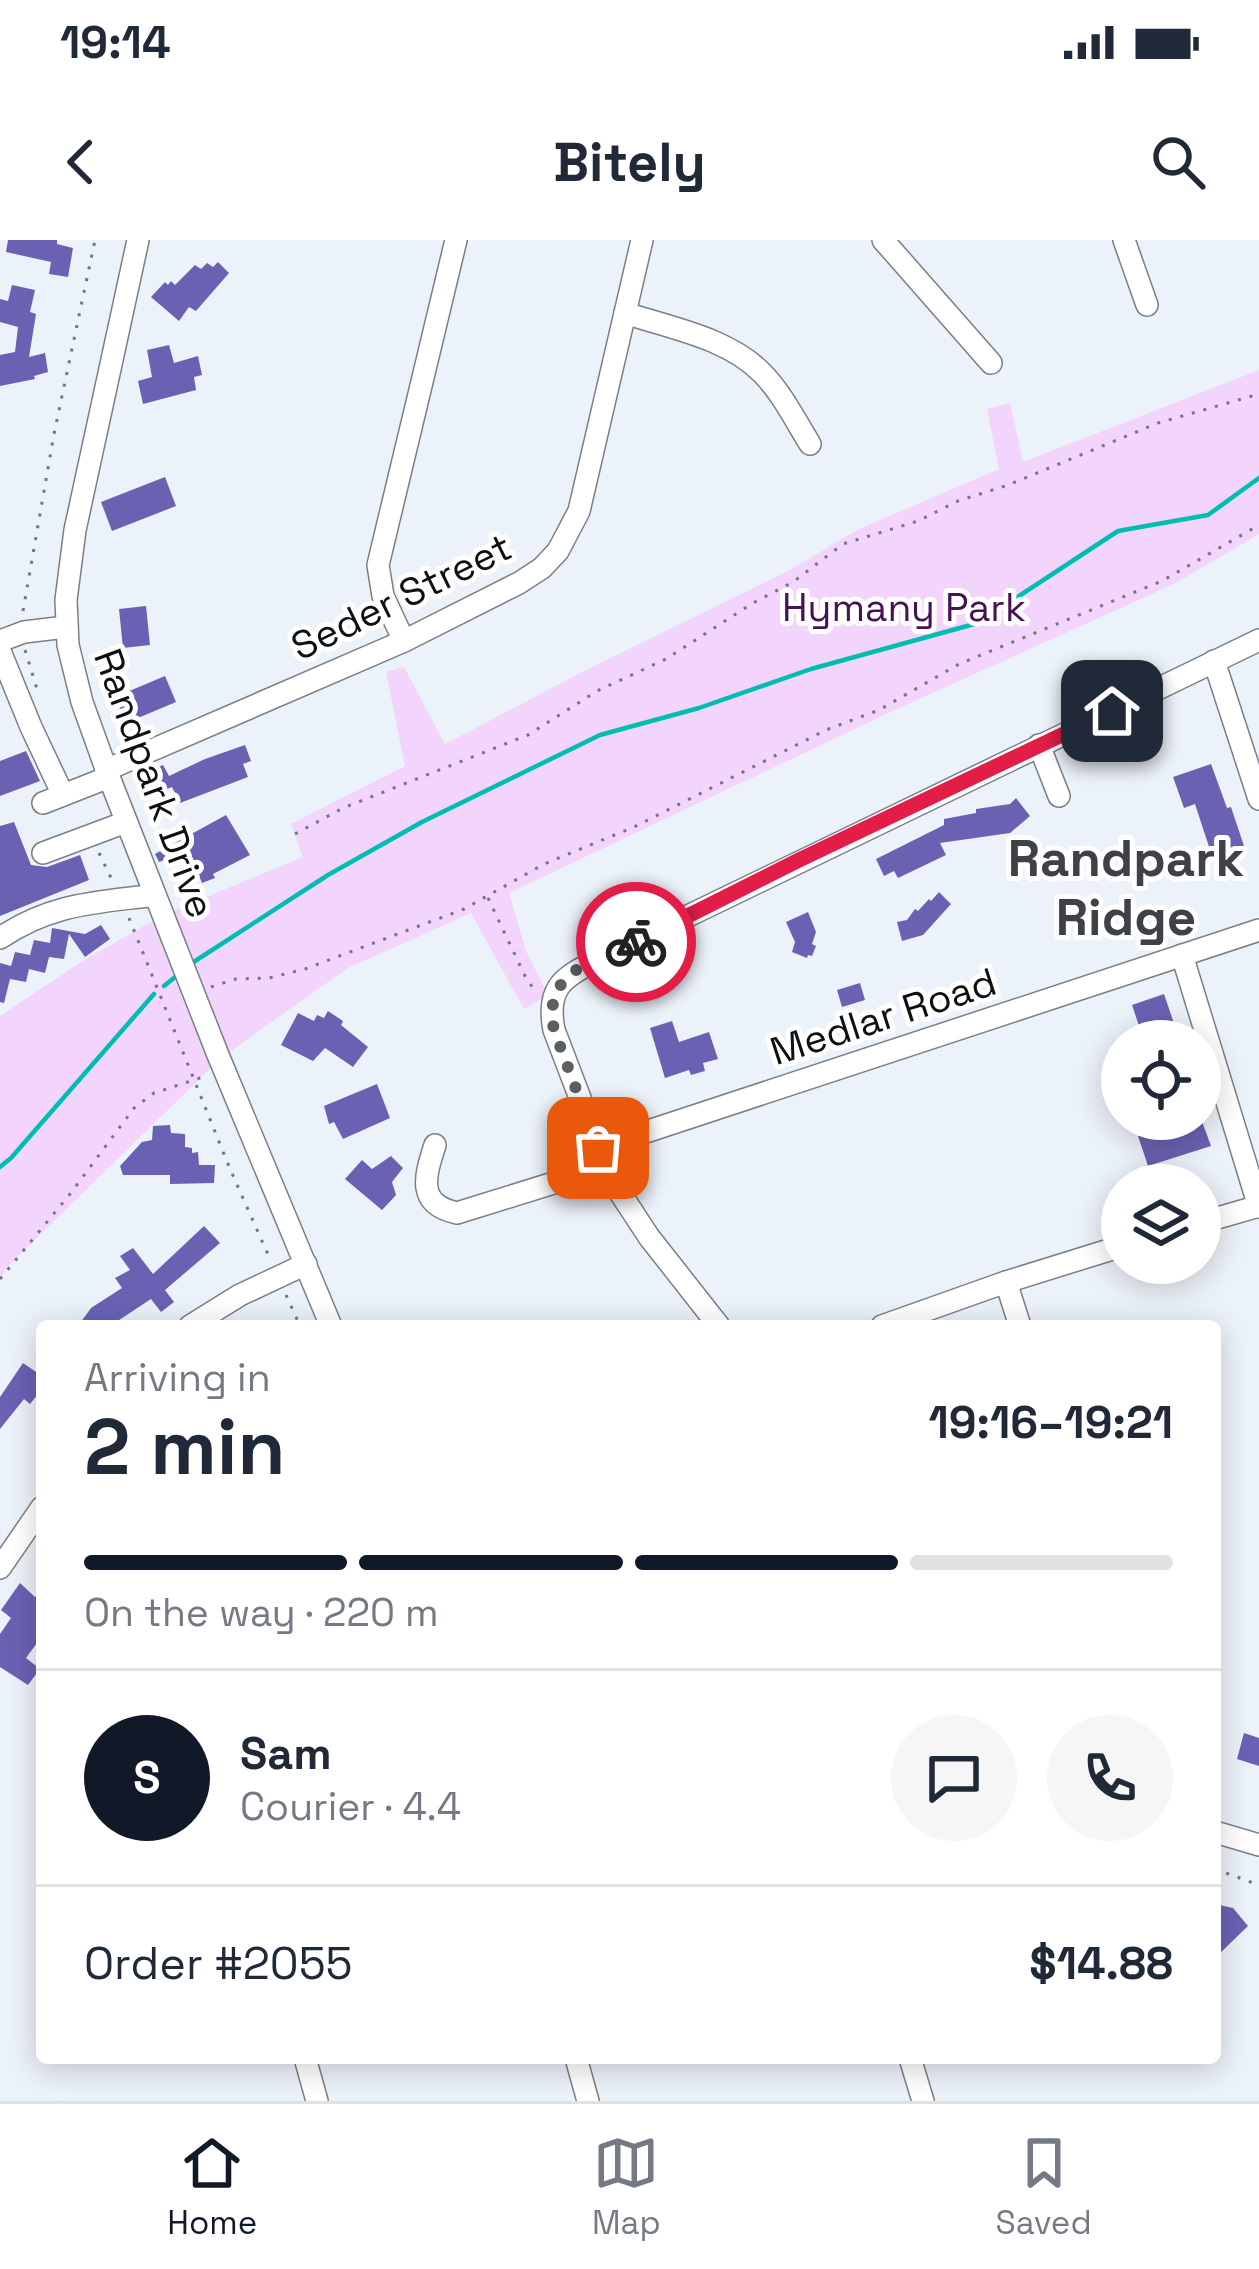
<!DOCTYPE html>
<html lang="en">
<head>
<meta charset="utf-8">
<style>
	:root { --surface:#fff; --page:#f6f6f7; --text:#1f2937; --muted:#747a83; --line:#e0e1e3; --accent:#111827 }
	body { margin:0; font-family:"Space Grotesk",sans-serif; background:var(--page); color:var(--text); height:100vh; display:flex; flex-direction:column; font-size:45px; white-space:nowrap }
	* { box-sizing:border-box; margin:0 }
	p { font-size:39px; color:var(--muted) }
	.icon { flex:none; width:66px; height:66px; fill:none; stroke:currentColor; stroke-width:2; stroke-linecap:round; stroke-linejoin:round }
	.map { position:relative; flex:1; overflow:hidden }
	.sheet { position:absolute; left:36px; top:1080px; width:1185px; height:744px; display:flex; flex-direction:column; background:var(--surface); border-radius:12px; box-shadow:0 6px 30px #0003 }
	.sheet>* { flex:none }
	.buttons { position:absolute; left:1101px; top:780px; display:grid; gap:24px }
	.buttons a { display:grid; place-items:center; width:120px; height:120px; border-radius:50%; background:var(--surface); box-shadow:0 6px 30px #0003; font-size:60px }
	.pin { position:absolute; display:grid; place-items:center; width:102px; height:102px; color:#fff; margin:-51px; border-radius:24px; box-shadow:0 6px 18px #0006 }
	.courier { position:absolute; display:grid; place-items:center; width:120px; height:120px; margin:-60px; border:9px solid #e11d48; border-radius:50%; background:#fff; color:#222; box-shadow:0 3px 15px #0007 }
	.overview em { font-style:normal; font-weight:600 }
	.overview div { display:flex; flex-direction:column-reverse }
	.overview { display:flex; align-items:center; justify-content:space-between; height:204px; padding:0 48px }
	h1 { font-size:78px; font-weight:600; line-height:90px }
	.bar { display:grid; grid-template-columns:repeat(4,1fr); gap:18px 12px; align-content:center; height:144px; padding:0 48px }
	.bar i { height:15px; border-radius:9px; background:var(--line) }
	.bar .on { background:var(--accent) }
	.bar p { grid-column:span 4 }
	.line { display:flex; align-items:center; gap:30px; padding:0 48px; border-top:3px solid var(--line) }
	.line div { flex:1 }
	.round { display:grid; place-items:center; flex:none; width:126px; height:126px; border-radius:63px; background:var(--page) }
	.status { display:flex; justify-content:space-between; align-items:center; height:84px; padding:0 60px; background:var(--surface); direction:ltr }
	.status svg { height:33px; fill:currentColor }
	header { display:flex; justify-content:space-between; align-items:center; height:156px; padding:0 48px; background:var(--surface); font-size:54px; font-weight:600 }
	.tabs { display:flex; justify-content:space-around; align-items:center; height:168px; border-top:3px solid var(--line); background:var(--surface); font-size:33px; color:var(--muted) }
	.tabs a { display:grid; justify-items:center; gap:6px }
	.tabs .on { color:var(--accent) }
	.map>svg:first-child { display:block }
</style>
</head>
<body>
<div class="status"><b>19:14</b><svg viewBox="0 0 49 12"><path d="M0 12V9h3v3zM5 12V6h3v6zM10 12V3h3v9zM15 12V0h3v12zM26 1h20v11H26zM47 4h2v5h-2z"/></svg></div>
<header><svg class="icon" aria-label="back" viewBox="0 0 24 24"><path d="M15 5l-7 7 7 7"/></svg>Bitely<svg class="icon" aria-label="search" viewBox="0 0 24 24"><circle cx="10" cy="10" r="6"/><path d="M15 15l6 6"/></svg></header>
<div class="map">
<svg width="1259" height="1861" viewBox="0 0 1259 1861">
	<rect width="100%" height="100%" fill="#ecf2f9"/>
	<!-- green -->
	<polygon fill="#f2d4fc" points="1259,130 1259,294 1174,344 897,469 509,653 526,711 548,755 524,769 471,673 348,728 221,818 7,1027 0,1039 0,776 81,722 165,674 303,617 291,584 405,526 386,432 404,427 445,504 588,429 790,330 857,290 999,229 987,169 1010,163 1023,222"/>
	<g fill="none" stroke-linecap="round" stroke-linejoin="round">
		<!-- stream -->
		<g stroke="#00bdb3" stroke-width="4.5">
			<polyline points="189,725 328,635 422,582 600,495 699,468 811,429 978,383 1118,291 1208,275 1259,238"/>
			<polyline points="164,746 180,733"/>
			<polyline points="0,927 11,918 154,754"/>
		</g>
	</g>
	<!-- building -->
	<g fill="#6962b3">
		<polygon points="8,0 57,0 57,4 73,8 68,37 49,34 51,22 6,12"/>
		<polygon points="218,22 229,33 196,71 189,67 179,81 151,57 165,42 168,45 171,41 175,45 195,25 201,29 207,23 213,27"/>
		<polygon points="12,45 35,50 30,72 36,74 29,117 45,113 48,132 34,136 35,139 0,146 0,115 15,112 18,87 0,82 0,59 8,61"/>
		<polygon points="169,105 174,123 198,116 202,135 194,137 196,150 143,164 138,141 152,137 147,110"/>
		<polygon points="165,237 176,266 112,291 101,262"/>
		<polygon points="146,366 150,405 123,408 119,369"/>
		<polygon points="165,436 176,462 126,483 115,457"/>
		<polygon points="245,505 251,521 243,524 248,537 180,563 172,547 154,554 146,532 163,525 169,536 205,519"/>
		<polygon points="26,511 40,541 0,556 0,521"/>
		<polygon points="1211,524 1227,568 1231,567 1245,609 1213,619 1195,564 1184,568 1173,537"/>
		<polygon points="1016,558 1030,576 1010,593 940,603 946,615 898,638 894,631 884,636 876,619 944,585 944,579 976,573 976,569 1010,564"/>
		<polygon points="226,575 250,615 213,634 215,638 202,643 189,610 159,622 155,614"/>
		<polygon points="14,582 31,625 47,627 80,615 89,640 0,676 0,586"/>
		<polygon points="939,652 951,664 923,695 902,701 897,682 907,680 915,669 918,671 929,659 931,661"/>
		<polygon points="808,672 816,692 812,704 816,706 812,716 808,715 807,718 792,712 795,702 786,682"/>
		<polygon points="101,685 110,699 85,717 69,694 64,719 49,717 45,733 29,729 26,742 10,739 4,763 0,762 0,723 11,726 15,712 30,715 34,700 50,703 52,688 85,694"/>
		<polygon points="860,743 865,760 842,767 837,750"/>
		<polygon points="1164,754 1180,801 1144,801 1132,765"/>
		<polygon points="328,771 343,781 341,785 368,807 353,827 325,808 313,821 281,805 298,773 314,781 317,775 324,778"/>
		<polygon points="672,781 679,802 709,792 718,819 703,823 705,831 691,835 689,830 665,838 650,788"/>
		<polygon points="377,844 390,878 343,899 334,882 329,884 324,866"/>
		<polygon points="1200,876 1211,906 1148,926 1138,896 1191,879 1200,879"/>
		<polygon points="170,885 171,893 185,894 185,907 192,908 192,913 198,912 199,925 215,925 214,943 170,944 170,935 123,935 120,926 142,902 152,900 153,886"/>
		<polygon points="391,916 403,928 392,942 396,955 382,970 345,939 362,920 372,929"/>
		<polygon points="204,986 220,1003 165,1050 174,1062 161,1072 151,1059 110,1086 78,1086 91,1068 122,1048 115,1038 130,1030 120,1016 133,1008 153,1034"/>
		<polygon points="23,1123 42,1136 42,1149 30,1164 24,1159 0,1189 0,1157"/>
		<polygon points="20,1343 35,1357 42,1348 42,1396 26,1418 40,1429 28,1445 0,1427 0,1394 11,1378 1,1370"/>
		<polygon points="1244,1493 1259,1498 1259,1526 1237,1519"/>
		<polygon points="1215,1664 1233,1668 1248,1686 1215,1718"/>
	</g>
	<g fill="none" stroke-linecap="round" stroke-linejoin="round">
		<!-- minor casing -->
		<g stroke="#7a7f86" stroke-width="24">
			<g id="minor">
				<polyline points="138,0 75,290 66,360 68,405 82,462 109,537 218,815 331,1086"/>
				<polyline points="883,0 991,123"/>
				<polyline points="1124,0 1147,65"/>
				<path d="M625,73C671,88 728,98 762,133C782,153 795,180 810,204"/>
				<polyline points="0,401 24,392 66,387"/>
				<polyline points="404,401 383,356 378,325 456,0"/>
				<polyline points="0,411 31,487 63,555"/>
				<polyline points="1214,421 1259,559"/>
				<polyline points="1039,505 1059,556"/>
				<polyline points="106,530 404,401 519,343 542,328 558,311 579,271 642,0"/>
				<polyline points="43,563 109,537"/>
				<polyline points="43,613 126,582"/>
				<path d="M0,698C52,663 95,663 155,655"/>
				<polyline points="1182,715 1259,967"/>
				<path d="M435,905C425,936 416,964 457,973L605,927"/>
				<polyline points="597,908 1259,690"/>
				<polyline points="1200,983 1259,966"/>
				<polyline points="1006,1042 1020,1086"/>
				<polyline points="190,1086 240,1055 306,1024"/>
				<path d="M719,1086L649,997L611,939L554,790C546,748 562,738 597,720L1259,400"/>
				<polyline points="882,1086 1006,1042 1122,1006"/>
				<polyline points="0,1328 42,1267"/>
				<polyline points="1215,1592 1259,1605"/>
				<polyline points="305,1818 317,1861"/>
				<polyline points="576,1818 588,1861"/>
				<polyline points="910,1818 923,1861"/>
			</g>
		</g>
		<!-- path -->
		<g stroke="#73777b" stroke-width="3" stroke-dasharray="3 9" stroke-linecap="butt">
			<polyline points="23,371 54,194 95,0"/>
			<polyline points="25,410 38,452"/>
			<polyline points="295,594 343,568 528,495 597,451 666,419 753,363 793,342 843,304 918,281 958,261 1008,245 1158,183 1259,154"/>
			<polyline points="99,613 113,642"/>
			<polyline points="488,658 525,736 535,751"/>
			<polyline points="129,678 230,929 270,1019"/>
			<polyline points="211,747 236,739 269,738 305,729 464,669 544,624 634,587 826,490 879,470 959,424 1162,341 1259,285"/>
			<polyline points="0,1039 70,954 134,868 154,853 206,836"/>
			<polyline points="286,1055 300,1086"/>
			<polyline points="1215,1629 1259,1645"/>
		</g>
		<!-- minor -->
		<use href="#minor" stroke="#fff" stroke-width="21"/>
	</g>
	<g fill="none" stroke-linecap="round" stroke-linejoin="round">
		<!-- done -->
		<path stroke="#5b5e62" stroke-width="12" stroke-dasharray="0 21.6" d="M598,908L554,790C542,731 593,722 636,702"/>
		<!-- route -->
		<polyline stroke="#e11d48" stroke-width="15" points="636,702 799,620 1112,471"/>
	</g>
	<g text-anchor="middle" stroke-width="10" stroke-linejoin="round" paint-order="stroke">
		<!-- street labels -->
		<g font-size="39" fill="#0d0f11" stroke="#fff">
			<text transform="translate(401 356) rotate(-26)" y="14">Seder Street</text>
			<text transform="translate(155 543) rotate(70)" y="14">Randpark Drive</text>
			<text transform="translate(883 776) rotate(-18)" y="14">Medlar Road</text>
		</g>
		<!-- park labels -->
		<g font-size="39" fill="#481157" stroke="#fff">
			<text x="904" y="381">Hymany Park</text>
		</g>
		<!-- district labels -->
		<g font-size="51" font-weight="bold" fill="#3e4248" stroke="#fff">
			<text x="1126" y="636">Randpark<tspan x="1126" dy="59">Ridge</tspan></text>
		</g>
	</g>
</svg>
<div class="buttons">
<a><svg class="icon" aria-label="locate" viewBox="0 0 24 24"><circle cx="12" cy="12" r="6"/><path d="M12 2v4M12 18v4M2 12h4M18 12h4"/></svg></a>
<a><svg class="icon" aria-label="layers" viewBox="0 0 24 24"><path d="M12 4l9 5-9 5-9-5zM3 14l9 5 9-5"/></svg></a>
</div>
<div class="pin" style="left:598px;top:908px;background:#ea580c"><svg class="icon" aria-label="bag" viewBox="0 0 24 24"><path d="M5 8h14l-1 12H6zM9 8a3 3 0 0 1 6 0"/></svg></div>
<div class="pin" style="left:1112px;top:471px;background:#1f2937"><svg class="icon" aria-label="home" viewBox="0 0 24 24"><path d="M3 11l9-7 9 7M6 9v11h12V9"/></svg></div>
<div class="courier" style="left:636px;top:702px"><svg class="icon" aria-label="bike" viewBox="0 0 24 24"><circle cx="6" cy="16" r="4"/><circle cx="18" cy="16" r="4"/><path d="M6 16l4-8h5l3 8M10 8l3 8H6M13 5h3"/></svg></div>
<section class="sheet">
<div class="overview"><div><h1>2 min</h1><p>Arriving in</p></div><em>19:16–19:21</em></div>
<div class="bar"><i class="on"></i><i class="on"></i><i class="on"></i><i></i><p>On the way · 220 m</p></div>
<div class="line" style="height:216px"><b class="round" style="background:var(--accent);color:#fff">S</b><div><b>Sam</b><p>Courier · 4.4</p></div><a class="round"><svg class="icon" aria-label="chat" viewBox="0 0 24 24"><path d="M4 5h16v11H9l-5 4z"/></svg></a><a class="round"><svg class="icon" aria-label="phone" viewBox="0 0 24 24"><path d="M5 4h4l2 5-3 2q2 4 5 5l2-3 5 2v4C11 20 4 13 5 4z"/></svg></a></div>
<div class="line" style="height:156px"><div>Order #2055</div><b>$14.88</b></div>
</section>
</div>
<nav class="tabs">
<a class="on"><svg class="icon" aria-label="home" viewBox="0 0 24 24"><path d="M3 11l9-7 9 7M6 9v11h12V9"/></svg>Home</a>
<a><svg class="icon" aria-label="map" viewBox="0 0 24 24"><path d="M3 6l6-2 6 2 6-2v14l-6 2-6-2-6 2zM9 4v14M15 6v14"/></svg>Map</a>
<a><svg class="icon" aria-label="saved" viewBox="0 0 24 24"><path d="M7 4h10v16l-5-4-5 4z"/></svg>Saved</a>
</nav>
</body>
</html>
